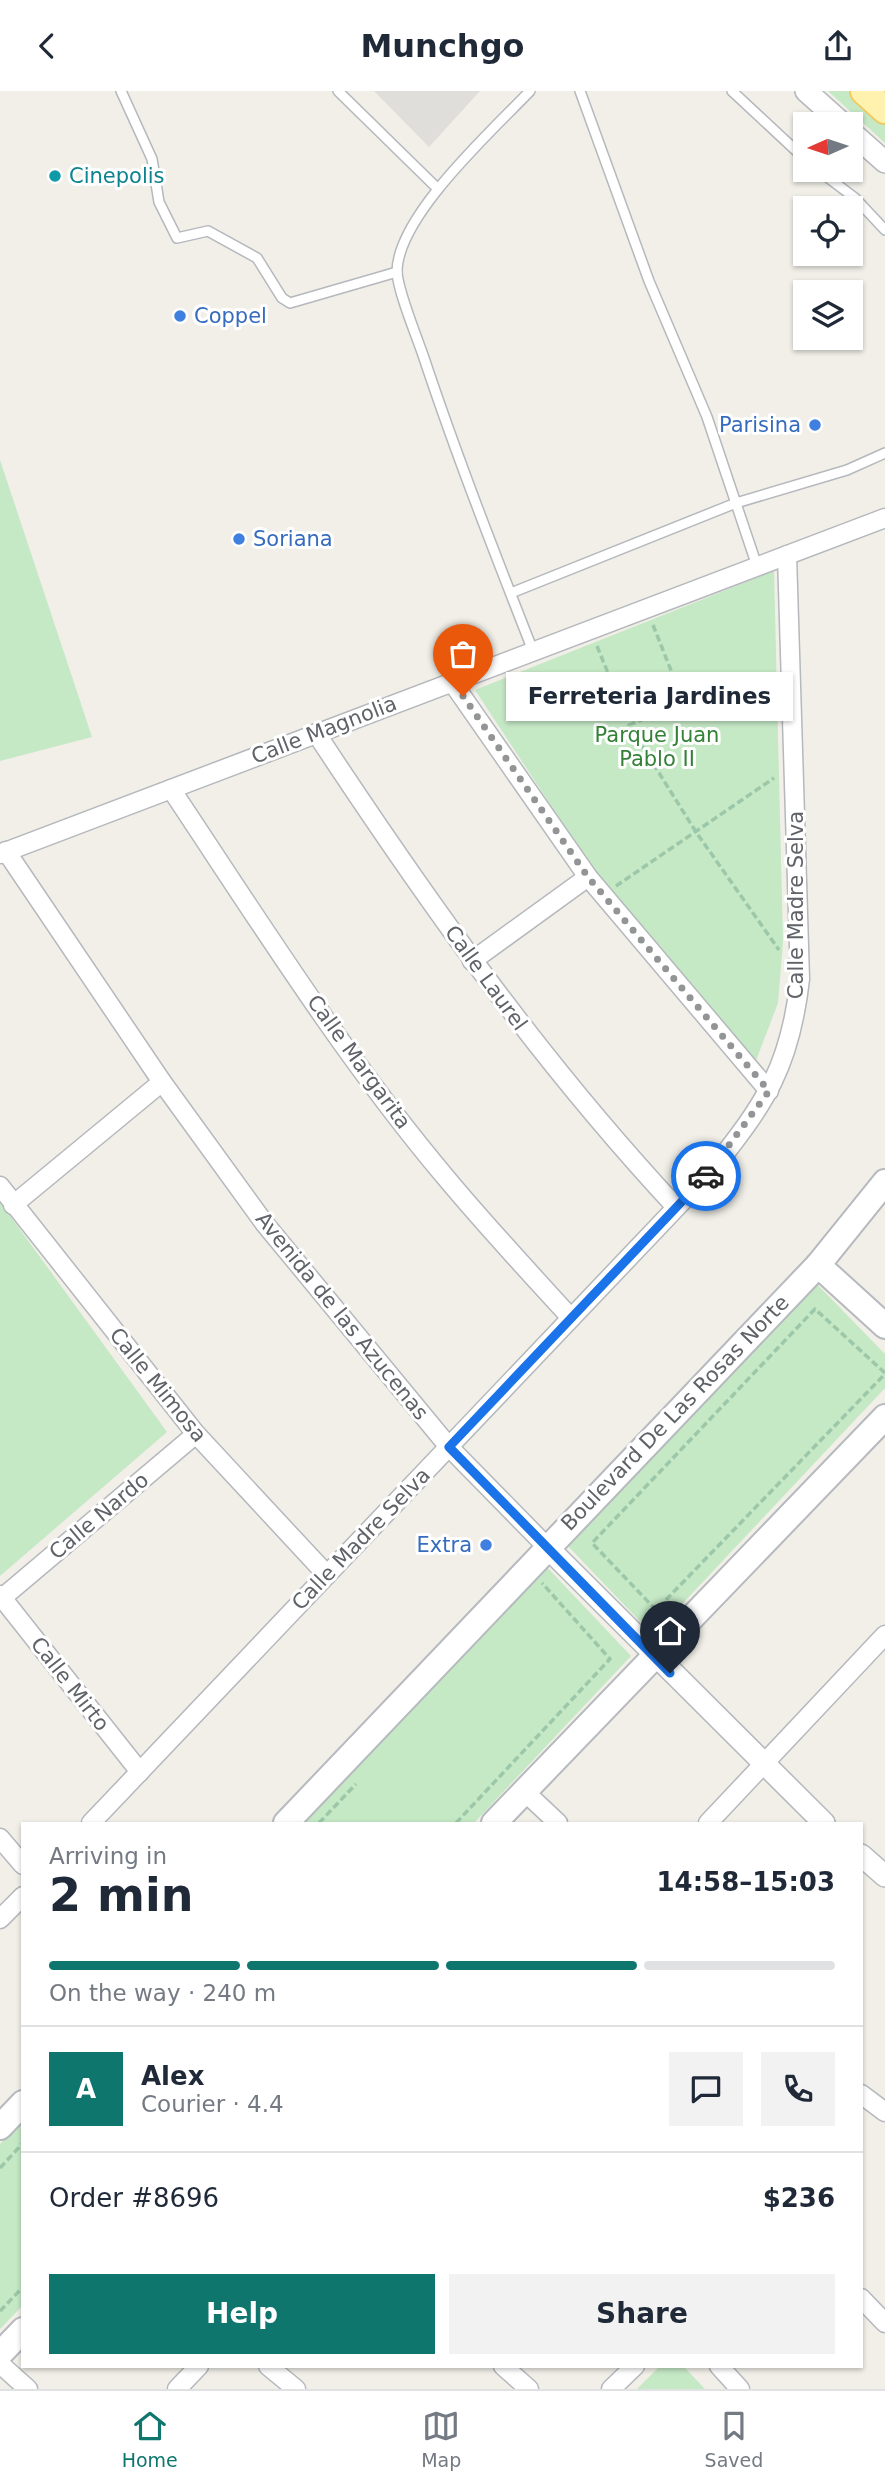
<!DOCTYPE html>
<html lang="en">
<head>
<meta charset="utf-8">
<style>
	:root { --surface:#fff; --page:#f2f2f3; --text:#1f2937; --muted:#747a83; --line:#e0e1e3; --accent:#0f766e }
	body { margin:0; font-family:"DejaVu Sans",sans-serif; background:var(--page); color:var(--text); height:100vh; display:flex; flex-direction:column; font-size:26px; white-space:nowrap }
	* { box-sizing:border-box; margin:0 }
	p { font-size:23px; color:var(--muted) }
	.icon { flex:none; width:38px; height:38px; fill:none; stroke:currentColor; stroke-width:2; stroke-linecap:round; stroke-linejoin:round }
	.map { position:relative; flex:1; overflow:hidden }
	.sheet { position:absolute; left:21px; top:1731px; width:842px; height:546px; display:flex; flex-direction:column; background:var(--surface); border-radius:0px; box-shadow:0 2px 5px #0004 }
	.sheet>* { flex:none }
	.needle { width:46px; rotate:267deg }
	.buttons { position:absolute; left:793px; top:21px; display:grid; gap:14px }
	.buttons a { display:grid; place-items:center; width:70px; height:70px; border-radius:0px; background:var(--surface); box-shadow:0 2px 5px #0004; font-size:35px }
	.pin { position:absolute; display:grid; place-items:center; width:60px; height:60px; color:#fff; margin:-72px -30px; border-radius:50% 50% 50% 0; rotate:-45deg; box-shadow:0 0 7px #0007 }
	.pin .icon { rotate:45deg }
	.courier { position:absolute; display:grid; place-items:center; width:70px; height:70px; margin:-35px; border:5px solid #1a73e8; border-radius:50%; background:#fff; color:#222; box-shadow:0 2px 9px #0007 }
	.bubble { position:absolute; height:49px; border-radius:0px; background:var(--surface); box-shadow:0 2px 5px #0004; font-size:23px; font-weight:800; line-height:49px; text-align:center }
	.summary em { font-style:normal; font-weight:800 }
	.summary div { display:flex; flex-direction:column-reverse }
	.summary { display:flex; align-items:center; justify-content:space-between; height:119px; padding:0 28px }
	h1 { font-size:46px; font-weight:800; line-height:52px }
	.bar { display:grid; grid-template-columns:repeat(4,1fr); gap:10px 7px; align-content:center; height:84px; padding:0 28px }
	.bar i { height:9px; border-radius:5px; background:var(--line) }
	.bar .current { background:var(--accent) }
	.bar p { grid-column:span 4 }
	.line { display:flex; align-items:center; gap:18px; padding:0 28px; border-top:2px solid var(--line) }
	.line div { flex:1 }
	.round { display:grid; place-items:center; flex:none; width:74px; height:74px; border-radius:0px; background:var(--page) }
	.action { display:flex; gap:14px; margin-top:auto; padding:14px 28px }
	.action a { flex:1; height:80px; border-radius:0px; background:var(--accent); color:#fff; font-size:28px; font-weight:800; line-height:80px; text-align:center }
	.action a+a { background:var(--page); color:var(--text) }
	header { display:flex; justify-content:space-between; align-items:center; height:91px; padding:0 28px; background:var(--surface); font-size:32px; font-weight:800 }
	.tabs { display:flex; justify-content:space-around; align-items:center; height:98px; border-top:2px solid var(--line); background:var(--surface); font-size:19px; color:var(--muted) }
	.tabs a { display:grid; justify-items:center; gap:4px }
	.tabs .current { color:var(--accent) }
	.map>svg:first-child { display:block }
</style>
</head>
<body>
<header><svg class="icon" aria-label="back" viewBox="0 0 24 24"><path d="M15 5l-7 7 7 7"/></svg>Munchgo<svg class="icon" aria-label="share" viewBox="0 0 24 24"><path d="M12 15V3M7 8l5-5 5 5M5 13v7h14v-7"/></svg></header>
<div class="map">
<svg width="885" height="2298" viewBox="0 0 885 2298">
	<rect width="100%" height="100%" fill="#f1efe8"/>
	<!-- industrial -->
	<polygon fill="#e0deda" points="374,0 480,0 429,56"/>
	<!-- green -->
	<g fill="#c5e8c5">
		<polygon points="828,0 848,0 885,33 885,52"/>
		<polygon points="0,369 92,646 0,670"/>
		<polygon points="774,480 783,851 778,912 755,972 594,780 475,599"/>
		<polygon points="0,1111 167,1341 0,1485"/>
		<polygon points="812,1188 885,1263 885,1297 653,1544 566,1453"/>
		<polygon points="544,1473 631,1565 474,1732 301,1732"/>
		<polygon points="23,2029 23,2214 0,2238 0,2053"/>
		<polygon points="660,2275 683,2275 705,2298 637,2298"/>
	</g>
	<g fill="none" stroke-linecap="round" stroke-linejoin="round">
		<!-- service casing -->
		<g stroke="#b5b8bc" stroke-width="12">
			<g id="service">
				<polyline points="121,0 152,68 159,111 177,147 208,140 257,167 282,207 290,212 397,181"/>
				<polyline points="338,0 438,98"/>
				<path d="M530,0C493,39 397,125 397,181C398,201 417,246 424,267C457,366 495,463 533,560"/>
				<polyline points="580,0 649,190 707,326 757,475"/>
				<polyline points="732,0 805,68"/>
				<polyline points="818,79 855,107 885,139"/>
				<polyline points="511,502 736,412 847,379 885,362"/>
			</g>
		</g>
		<!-- minor casing -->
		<g stroke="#b5b8bc" stroke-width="21">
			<g id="minor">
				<polyline points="452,591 588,786 769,1000"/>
				<path d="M316,642C426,809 540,970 676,1116"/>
				<path d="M171,698C259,830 344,966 447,1088C487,1136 529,1181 571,1227"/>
				<polyline points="6,760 162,991 265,1133 449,1356 547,1456"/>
				<polyline points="0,763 885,427"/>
				<polyline points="472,870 588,786"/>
				<polyline points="0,1095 196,1343 327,1484"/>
				<polyline points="13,1114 162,991"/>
				<polyline points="0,1504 140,1681"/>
				<polyline points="2,1507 196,1343"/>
				<polyline points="524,1700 558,1732"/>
				<path d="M91,1732L712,1079C766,1011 790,976 800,888L787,464"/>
				<polyline points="708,1732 885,1544"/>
				<polyline points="0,1747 23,1774"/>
				<polyline points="0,1828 23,1805"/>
				<polyline points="861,2003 885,2021"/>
				<polyline points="861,2207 885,2232"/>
				<polyline points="0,2273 28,2298"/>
				<polyline points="268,2275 296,2298"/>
				<polyline points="503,2275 529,2298"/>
				<polyline points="719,2275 740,2298"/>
				<polyline points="177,2298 199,2275"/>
				<polyline points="611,2298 635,2275"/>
			</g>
		</g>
		<!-- tertiary casing -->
		<g stroke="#b5b8bc" stroke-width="24">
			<g id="tertiary">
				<polyline points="806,0 843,33"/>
				<polyline points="850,40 885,71"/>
				<polyline points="547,1456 824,1732"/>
				<polyline points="861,1764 885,1785"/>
			</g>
		</g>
		<!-- secondary casing -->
		<g stroke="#b6babf" stroke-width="28">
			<g id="secondary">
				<polyline points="818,1174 885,1235"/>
				<polyline points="286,1732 818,1174 885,1091"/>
				<polyline points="494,1732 885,1326"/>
				<polyline points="0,2036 23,2012"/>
				<polyline points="0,2263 23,2239"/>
			</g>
		</g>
		<!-- primary casing -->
		<g stroke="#f2c960" stroke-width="30">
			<polyline id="primary" points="864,0 885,19"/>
		</g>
		<!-- path -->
		<g stroke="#9cc7a9" stroke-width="3.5" stroke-dasharray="7 3.5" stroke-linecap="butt">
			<polyline points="653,534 684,612 629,634 696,741 779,859"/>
			<polyline points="597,555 629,634"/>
			<polyline points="616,795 774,687"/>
			<polyline points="885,1282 815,1218 592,1452 656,1519 885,1283"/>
			<polyline points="319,1732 356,1693"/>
			<polyline points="456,1732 610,1568 542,1492"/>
			<polyline points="0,2077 23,2052"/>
			<polyline points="0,2220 23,2196"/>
		</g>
		<!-- service -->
		<use href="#service" stroke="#fff" stroke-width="9"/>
		<!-- minor -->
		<use href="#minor" stroke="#fff" stroke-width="18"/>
		<!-- tertiary -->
		<use href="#tertiary" stroke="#fff" stroke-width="21"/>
		<!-- secondary -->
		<use href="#secondary" stroke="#fff" stroke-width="24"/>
		<!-- primary -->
		<use href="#primary" stroke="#fff2af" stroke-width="26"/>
	</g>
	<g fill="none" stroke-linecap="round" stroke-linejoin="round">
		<!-- done -->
		<polyline stroke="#929495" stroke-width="7" stroke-dasharray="0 12.6" points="463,605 588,786 769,1000 706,1085"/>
		<!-- route -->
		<polyline stroke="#1a73e8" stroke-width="9" points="670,1582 449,1356 706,1085"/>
	</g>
	<!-- markers -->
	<circle fill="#0f9aa8" stroke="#fff" stroke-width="2.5" cx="55" cy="85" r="7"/>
	<g fill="#3f7fe0" stroke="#fff" stroke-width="2.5">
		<circle cx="180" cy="225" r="7"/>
		<circle cx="815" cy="334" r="7"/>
		<circle cx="239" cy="448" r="7"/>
		<circle cx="486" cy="1454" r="7"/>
	</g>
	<g text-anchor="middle" stroke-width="6" stroke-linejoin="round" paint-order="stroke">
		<!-- culture labels -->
		<g font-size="21" fill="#0d838f" stroke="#fff" text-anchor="start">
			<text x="69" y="92">Cinepolis</text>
		</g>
		<!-- shop labels -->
		<g font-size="21" fill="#366cbe" stroke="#fff" text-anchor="start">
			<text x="194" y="232">Coppel</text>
			<text x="801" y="341" text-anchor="end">Parisina</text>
			<text x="253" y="455">Soriana</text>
			<text x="472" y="1461" text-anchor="end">Extra</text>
		</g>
		<!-- street labels -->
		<g font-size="21" fill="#5f6368" stroke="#fff">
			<text transform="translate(324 639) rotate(-21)" y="7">Calle Magnolia</text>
			<text transform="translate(796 814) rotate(-90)" y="7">Calle Madre Selva</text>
			<text transform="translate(486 887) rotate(54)" y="7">Calle Laurel</text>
			<text transform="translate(359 971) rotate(54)" y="7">Calle Margarita</text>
			<text transform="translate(342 1225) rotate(51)" y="7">Avenida de las Azucenas</text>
			<text transform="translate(158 1294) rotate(51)" y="7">Calle Mimosa</text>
			<text transform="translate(675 1322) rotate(-46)" y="7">Boulevard De Las Rosas Norte</text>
			<text transform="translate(99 1425) rotate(-40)" y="7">Calle Nardo</text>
			<text transform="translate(361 1448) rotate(-46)" y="7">Calle Madre Selva</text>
			<text transform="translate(70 1593) rotate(52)" y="7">Calle Mirto</text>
		</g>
		<!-- park labels -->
		<g font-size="21" fill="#348238" stroke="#fff">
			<text x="657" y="651">Parque Juan<tspan x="657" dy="24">Pablo II</tspan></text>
		</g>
	</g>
</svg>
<div class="buttons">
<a><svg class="needle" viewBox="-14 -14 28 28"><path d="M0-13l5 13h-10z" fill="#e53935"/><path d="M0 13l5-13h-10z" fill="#747a83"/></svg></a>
<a><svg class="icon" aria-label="locate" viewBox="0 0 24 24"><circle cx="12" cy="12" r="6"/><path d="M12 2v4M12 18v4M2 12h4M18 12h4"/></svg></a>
<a><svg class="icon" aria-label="layers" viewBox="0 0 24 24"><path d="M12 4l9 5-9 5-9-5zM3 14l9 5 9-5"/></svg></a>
</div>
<div class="pin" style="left:463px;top:605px;background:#ea580c"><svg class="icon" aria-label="bag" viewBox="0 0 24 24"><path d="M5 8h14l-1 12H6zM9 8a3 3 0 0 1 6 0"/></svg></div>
<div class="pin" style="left:670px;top:1582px;background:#1f2937"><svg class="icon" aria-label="home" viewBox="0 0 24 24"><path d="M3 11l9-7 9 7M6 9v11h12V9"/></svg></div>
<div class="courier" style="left:706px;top:1085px"><svg class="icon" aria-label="car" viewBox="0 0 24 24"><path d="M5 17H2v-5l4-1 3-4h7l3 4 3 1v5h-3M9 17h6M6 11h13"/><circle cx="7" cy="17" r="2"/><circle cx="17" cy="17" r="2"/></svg></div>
<div class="bubble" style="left:506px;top:581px;width:287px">Ferreteria Jardines</div>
<section class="sheet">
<div class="summary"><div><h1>2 min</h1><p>Arriving in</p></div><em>14:58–15:03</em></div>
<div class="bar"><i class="current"></i><i class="current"></i><i class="current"></i><i></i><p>On the way · 240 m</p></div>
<div class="line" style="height:126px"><b class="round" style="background:var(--accent);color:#fff">A</b><div><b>Alex</b><p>Courier · 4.4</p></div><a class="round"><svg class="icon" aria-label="chat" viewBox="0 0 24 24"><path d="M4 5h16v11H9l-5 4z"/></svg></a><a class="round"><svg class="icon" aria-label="phone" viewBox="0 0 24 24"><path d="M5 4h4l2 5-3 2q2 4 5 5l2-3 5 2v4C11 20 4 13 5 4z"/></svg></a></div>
<div class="line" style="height:91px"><div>Order #8696</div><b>$236</b></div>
<div class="action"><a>Help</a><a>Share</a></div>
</section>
</div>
<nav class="tabs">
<a class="current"><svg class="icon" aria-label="home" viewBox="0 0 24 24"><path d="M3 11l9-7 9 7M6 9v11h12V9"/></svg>Home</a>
<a><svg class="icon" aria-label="map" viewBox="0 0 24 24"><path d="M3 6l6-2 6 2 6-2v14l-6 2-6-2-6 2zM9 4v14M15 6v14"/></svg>Map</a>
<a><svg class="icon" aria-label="saved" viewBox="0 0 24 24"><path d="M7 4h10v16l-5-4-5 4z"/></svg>Saved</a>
</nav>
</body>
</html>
